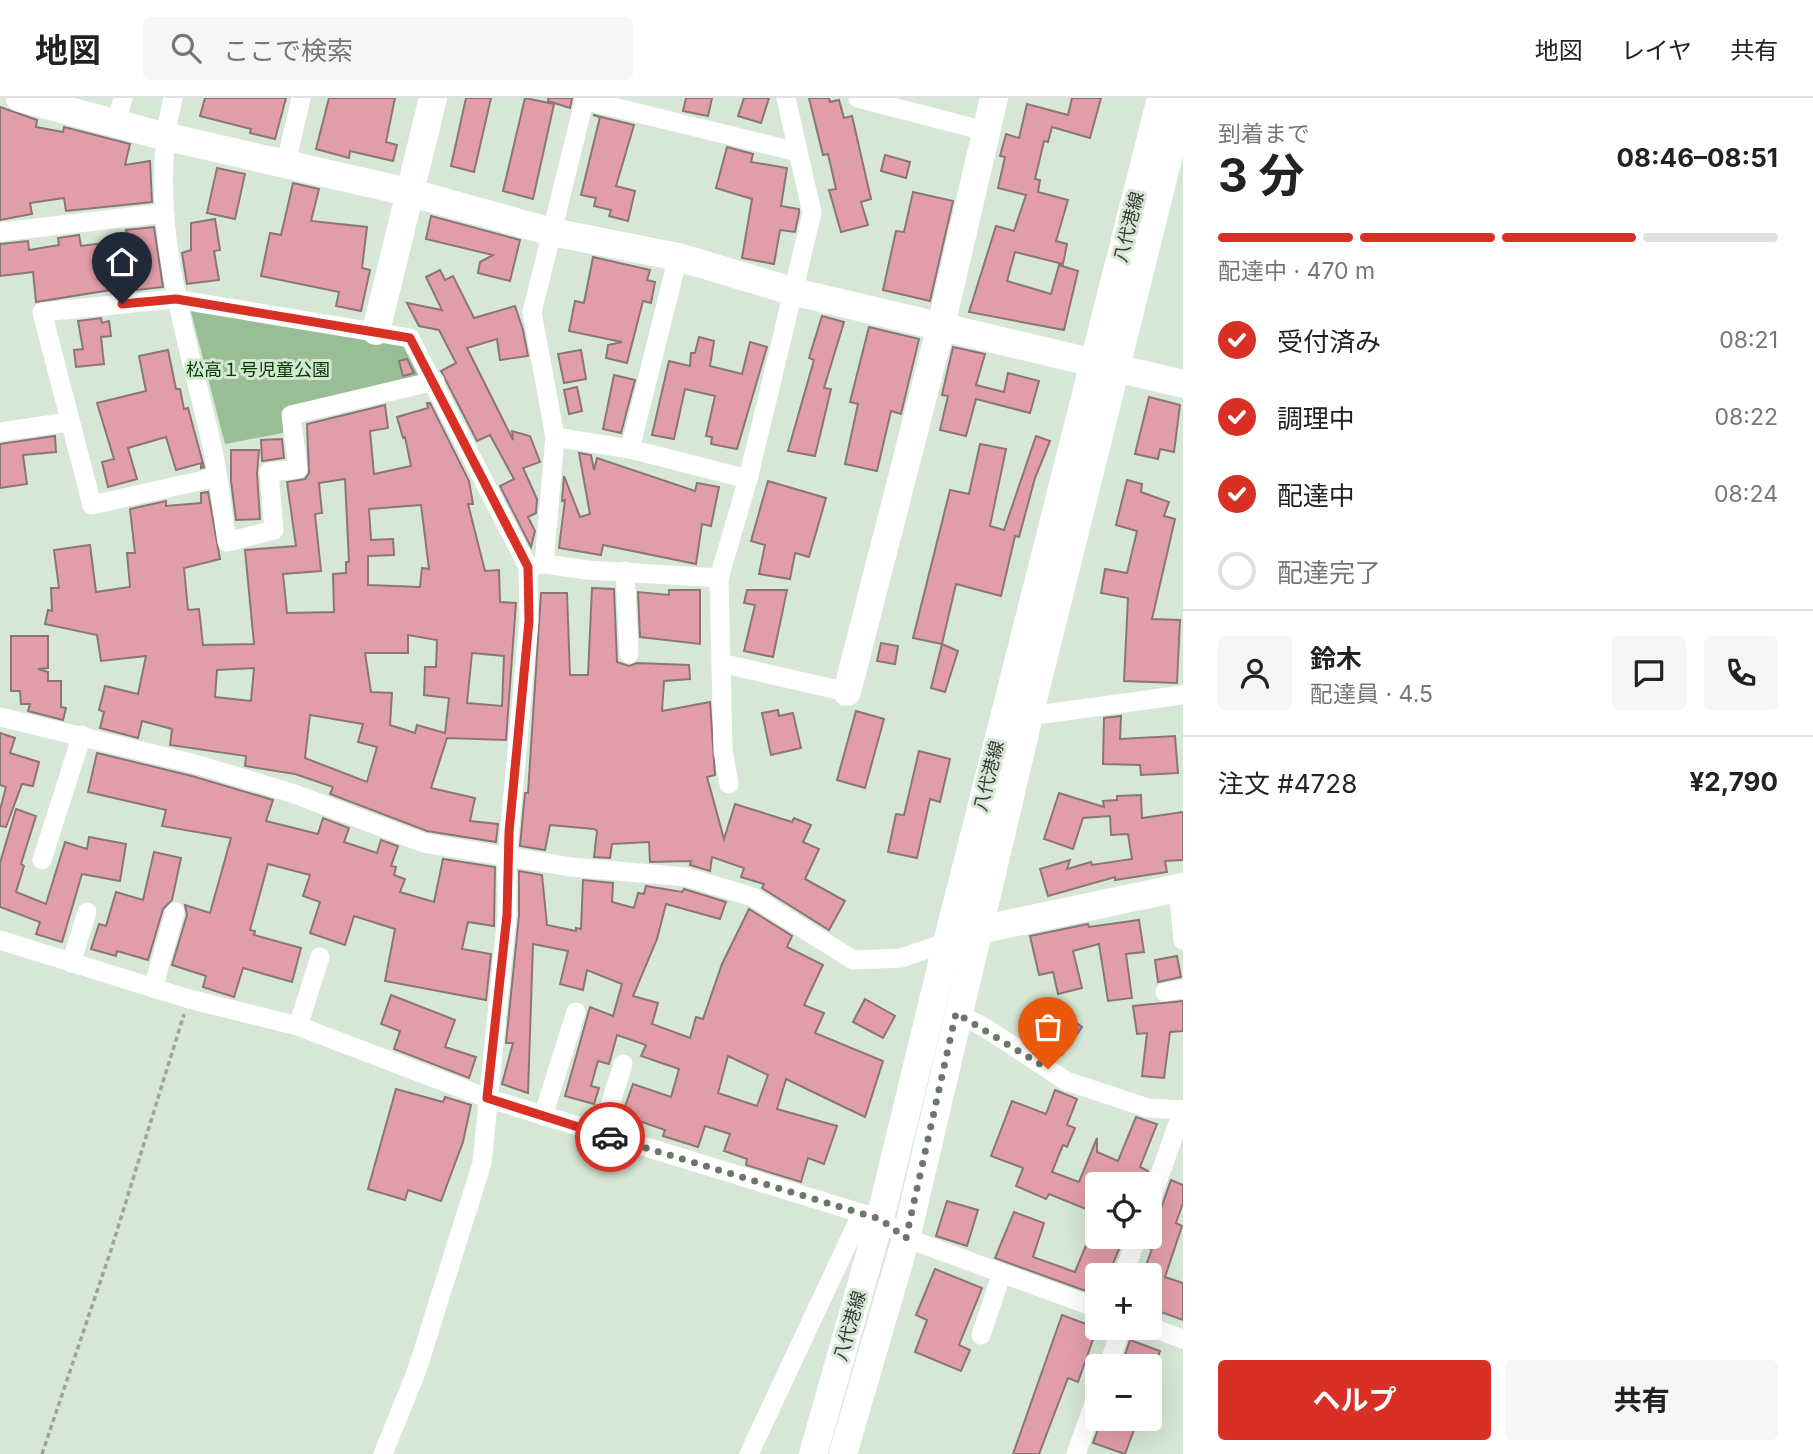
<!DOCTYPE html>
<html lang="ja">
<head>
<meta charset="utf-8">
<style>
	:root { --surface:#fff; --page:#f6f6f6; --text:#222; --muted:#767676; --line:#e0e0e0; --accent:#d93025 }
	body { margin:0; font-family:Inter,"Noto Sans JP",sans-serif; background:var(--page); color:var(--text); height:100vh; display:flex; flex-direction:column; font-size:26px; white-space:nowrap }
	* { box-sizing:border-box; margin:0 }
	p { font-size:23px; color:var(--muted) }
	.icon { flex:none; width:38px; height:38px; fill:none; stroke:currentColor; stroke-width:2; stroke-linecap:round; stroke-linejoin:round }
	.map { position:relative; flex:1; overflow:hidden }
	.details { display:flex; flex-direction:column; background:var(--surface); width:630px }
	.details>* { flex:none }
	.buttons { position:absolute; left:1085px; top:1074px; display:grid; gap:14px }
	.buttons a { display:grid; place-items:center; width:77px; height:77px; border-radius:7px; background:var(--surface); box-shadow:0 7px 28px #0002; font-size:35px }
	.pin { position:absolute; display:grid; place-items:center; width:60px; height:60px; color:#fff; margin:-72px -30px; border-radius:50% 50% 50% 0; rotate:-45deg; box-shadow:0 0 7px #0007 }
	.pin .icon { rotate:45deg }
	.courier { position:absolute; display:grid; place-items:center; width:70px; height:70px; margin:-35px; border:5px solid #d93025; border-radius:50%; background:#fff; color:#222; box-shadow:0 2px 9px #0007 }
	.summary em { font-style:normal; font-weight:700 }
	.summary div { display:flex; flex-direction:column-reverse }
	.summary { display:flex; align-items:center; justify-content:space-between; height:119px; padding:0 35px }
	h1 { font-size:46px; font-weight:700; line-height:52px }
	.bar { display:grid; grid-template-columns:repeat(4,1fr); gap:10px 7px; align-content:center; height:84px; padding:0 35px }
	.bar i { height:9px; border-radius:5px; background:var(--line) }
	.bar .current { background:var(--accent) }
	.bar p { grid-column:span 4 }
	.line { display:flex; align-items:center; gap:18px; padding:0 35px; border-top:2px solid var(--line) }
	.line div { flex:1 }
	.round { display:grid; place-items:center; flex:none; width:74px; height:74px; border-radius:7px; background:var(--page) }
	ol { padding:0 35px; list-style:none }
	li { display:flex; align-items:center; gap:21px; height:77px }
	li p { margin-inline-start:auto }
	li .icon { padding:7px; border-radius:50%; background:var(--accent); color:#fff; stroke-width:4 }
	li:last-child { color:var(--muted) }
	li i { width:38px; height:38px; border:4px solid var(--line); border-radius:50% }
	.cta { display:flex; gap:14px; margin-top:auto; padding:14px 35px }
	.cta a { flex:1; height:80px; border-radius:7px; background:var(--accent); color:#fff; font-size:28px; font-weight:700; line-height:80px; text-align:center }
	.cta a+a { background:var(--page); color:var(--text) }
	header { display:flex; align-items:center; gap:42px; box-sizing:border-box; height:98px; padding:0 35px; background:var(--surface); border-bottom:2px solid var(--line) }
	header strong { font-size:33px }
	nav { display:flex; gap:38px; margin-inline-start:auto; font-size:24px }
	.search { width:490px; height:63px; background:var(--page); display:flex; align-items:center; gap:18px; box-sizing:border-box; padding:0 24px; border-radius:7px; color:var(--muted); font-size:26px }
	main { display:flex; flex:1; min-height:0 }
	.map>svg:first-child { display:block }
</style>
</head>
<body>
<header>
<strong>地図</strong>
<div class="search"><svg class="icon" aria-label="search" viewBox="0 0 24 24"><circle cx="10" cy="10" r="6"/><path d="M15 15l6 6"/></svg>ここで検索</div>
<nav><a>地図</a><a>レイヤ</a><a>共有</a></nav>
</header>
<main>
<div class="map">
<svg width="1183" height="1356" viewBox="0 0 1183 1356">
	<rect width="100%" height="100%" fill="#d6e7d5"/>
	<!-- green -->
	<polygon fill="#99be95" points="190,210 405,247 425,281 283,316 283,335 225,346"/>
	<!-- building -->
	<g fill="#e29ea8" stroke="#8c7578" stroke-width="2" fill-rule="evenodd">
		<polygon points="205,0 286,0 275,41 250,35 251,31 200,18"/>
		<polygon points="329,0 395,0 386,44 397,47 393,63 350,53 349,60 316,51"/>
		<polygon points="466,0 491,0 474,74 451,68"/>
		<polygon points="525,0 554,6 533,101 503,93"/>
		<polygon points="548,0 572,0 570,10 548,3"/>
		<polygon points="686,0 712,0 708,18 683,13"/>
		<polygon points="744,0 769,0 761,25 738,18"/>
		<polygon points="809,0 829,0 830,4 839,2 844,20 852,18 871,101 861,104 868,127 841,134 829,92 836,91 828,56 823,57"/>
		<polygon points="1072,0 1101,0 1090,40 1052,29 1048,44 1044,43 1035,81 1040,82 1038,94 1068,102 1056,143 1067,146 1063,166 1015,154 1007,183 1051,196 1059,167 1078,173 1064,232 969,214 996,128 1014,133 1026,97 998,90 1005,59 1000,58 1006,36 1019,40 1027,6 1068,17"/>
		<polygon points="0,9 37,22 36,29 63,34 64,29 130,46 125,67 150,63 152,104 66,113 64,100 30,105 32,116 0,122"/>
		<polygon points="593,17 634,27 616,88 635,93 628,123 609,118 611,112 594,108 596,100 581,97 600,19"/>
		<polygon points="727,49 753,56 751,64 787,70 781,108 799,111 799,115 795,134 780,132 774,166 742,160 752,101 716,90"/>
		<polygon points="885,57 910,64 906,80 881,73"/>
		<polygon points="217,70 245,76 235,121 207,115"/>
		<polygon points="293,85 319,91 311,123 367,129 362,170 370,172 361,213 336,208 339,194 261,178 270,135 281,137"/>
		<polygon points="913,94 953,103 930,203 883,192 896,133 904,134"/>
		<polygon points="431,118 520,142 510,183 478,175 480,164 493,157 426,141"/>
		<polygon points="215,121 220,152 214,153 219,182 187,186 182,155 191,152 191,125"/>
		<polygon points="154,129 163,189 137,192 136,188 36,204 33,174 0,178 0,146 28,143 29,152 59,147 58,140 79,137 81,148 128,142 126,132"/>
		<polygon points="593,159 650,172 647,182 655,184 651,205 643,203 627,265 606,260 608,247 622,244 569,233 575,203 584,205"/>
		<polygon points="440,172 445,182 453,178 474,220 515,208 523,232 528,258 500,262 497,241 467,250 513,342 512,333 530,338 540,364 523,370 537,401 536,415 528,419 535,433 531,449 500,388 514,381 490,337 477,343 441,273 456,265 439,232 419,228 407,205 442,212 426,179"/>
		<polygon points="822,218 844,224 824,290 831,291 815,358 788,353 814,262 809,260"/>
		<polygon points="101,220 102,225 109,223 111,238 101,239 104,266 76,269 74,252 83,251 78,223"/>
		<polygon points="869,229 919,241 901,316 891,313 877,373 845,366 858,306 850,304"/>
		<polygon points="699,239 714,243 710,268 742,276 750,244 767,249 737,351 711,346 712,339 706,338 715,298 685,291 674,341 652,337 669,263 690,268 691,255 695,255"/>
		<polygon points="953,249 985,256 976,287 1004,294 1008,275 1039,283 1030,315 976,301 966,338 940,332 948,298 942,297"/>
		<polygon points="168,252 176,291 180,291 184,311 188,310 204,369 201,370 201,365 176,372 166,339 128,350 137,381 108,389 102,364 114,361 97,305 146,293 139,258"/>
		<polygon points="581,252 586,281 564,285 558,256"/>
		<polygon points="407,261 414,275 403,278 399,263"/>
		<polygon points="614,277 635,282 621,335 603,331"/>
		<polygon points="577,289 582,313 569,316 564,292"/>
		<polygon points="1149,299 1180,307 1174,354 1160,351 1158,361 1135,356"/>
		<path d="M427,305H430L469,383L473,406H468L485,473L499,472L500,504L516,505L506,642L447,640L431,690L475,700L470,723L498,726L496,744L427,733L330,696L333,689L295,676L245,668L246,658L170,647L172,631L142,623L138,640L100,630L104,614L99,612L105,588L138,596L146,558L101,563L97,537L45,526L48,512L52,513L51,490H59L54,452L90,447L96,494L130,489L127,455H135L130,411L166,403V408L201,405V395L208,394L220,461L184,470L188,512L199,511L203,547L254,546L245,452L296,448L287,384L305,381L309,375L307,326L385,307L388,330L370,333L374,376L411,368L405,339L403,340L397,319L428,310ZM345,381L349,464H346V475L333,476L334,514L287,515L283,476L321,473L315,416L322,415L319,385ZM421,407L429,471L422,470L420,489L368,487V458L394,457L393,441L371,442L369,411ZM408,537L437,542L436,569H425L424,597L449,600L445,635L417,627L415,635L390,627L392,595L371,594L365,555H408ZM472,555L504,558L502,608L467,605ZM254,570L251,603L215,599L217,572ZM310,617L363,626L358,644L377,649L367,684L305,660Z"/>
		<polygon points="55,338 56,354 23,357 27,386 0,390 0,346"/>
		<polygon points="1036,338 1050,343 1035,380 1019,439 1015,438 1001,498 956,486 942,546 913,540 950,392 969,396 980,346 1006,351 990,428 1004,432"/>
		<polygon points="282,341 284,360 262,363 261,342"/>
		<polygon points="231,352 259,352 257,375 260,421 236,422 231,383"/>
		<polygon points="579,355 591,357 594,372 597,360 695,393 697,385 719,389 711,428 702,426 696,466 603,447 601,457 559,450 565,402 562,403 564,378 580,419 590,416"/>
		<polygon points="1127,382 1142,386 1141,394 1169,404 1164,418 1175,421 1152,521 1180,522 1177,585 1124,583 1128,500 1101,495 1105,471 1127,475 1137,433 1116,427"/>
		<polygon points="768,383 826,400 809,459 795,455 790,481 759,476 765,447 751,443"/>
		<polygon points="592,490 614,491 617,564 629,568 637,565 689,567 690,581 664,583 662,613 710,604 715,677 707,679 724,741 735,706 792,724 794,720 811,727 803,744 819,751 805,781 845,803 829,832 762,790 764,786 741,779 744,770 712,759 710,773 690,767 691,763 650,764 649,744 612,746 610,760 594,759 597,733 594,731 550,727 545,752 520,748 525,695 528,695 541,495 567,495 570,577 588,577"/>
		<polygon points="669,492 700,492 700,546 640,539 638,494 669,497"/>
		<polygon points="747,492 787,492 773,559 744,553 755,507 744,505"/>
		<polygon points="11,538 48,538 48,570 38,571 48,574 48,583 61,583 61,609 66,610 63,622 28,613 30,606 21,606 20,593 11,593"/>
		<polygon points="881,545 898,548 895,566 877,563"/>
		<polygon points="942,546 958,553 945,594 931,590"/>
		<polygon points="778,612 779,618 793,615 801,650 771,657 762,615"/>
		<polygon points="856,613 884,621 865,690 837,682"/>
		<polygon points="1121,618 1120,641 1175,638 1178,675 1141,677 1140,667 1103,666 1104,620"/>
		<polygon points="0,635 15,640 10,655 39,664 33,688 22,686 6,729 0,728 0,712 6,689 0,687"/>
		<polygon points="919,653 950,661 940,704 930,701 917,760 888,754 896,716 904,717"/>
		<polygon points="97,655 192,678 273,702 266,723 318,736 323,720 349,730 344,744 377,755 381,742 398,748 391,768 396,769 394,777 405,781 400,794 434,804 443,761 495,769 494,828 468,824 462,851 491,856 486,902 385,883 395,831 354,818 345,847 310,835 320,804 303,798 310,777 268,766 250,832 255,833 254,837 301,850 292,884 243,870 234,899 203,889 206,878 172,867 187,817 185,807 210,815 231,740 162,728 166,712 88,694"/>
		<polygon points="1059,695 1104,709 1103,703 1117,702 1117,698 1141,697 1142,720 1183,714 1183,762 1165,763 1167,774 1115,782 1115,779 1048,798 1040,771 1070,762 1067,771 1091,764 1092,767 1132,761 1128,736 1111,737 1110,718 1083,720 1073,751 1044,741"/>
		<polygon points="16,711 36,718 21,766 24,768 16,794 46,806 65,744 87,751 89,739 126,746 120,783 82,776 62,844 36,836 40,824 0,809 0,765"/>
		<polygon points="154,754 181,760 172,802 163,811 148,862 117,853 116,858 91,851 99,826 106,828 116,794 143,802"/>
		<path d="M519,773L542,777L547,827L576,833V830L581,831L583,782L613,785L612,804L634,810L638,795L644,796L646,788L682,794L684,791L726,804L720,821L666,806L657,841L633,898L658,905L652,926L690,940L696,919L703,921L722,866L749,811L792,838L787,849L823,867L804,907L824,915L815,935L883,963L865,1019L786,981L777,1011L837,1028L824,1066L808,1060L801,1084L746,1067L747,1061L724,1053L730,1036L705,1028L698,1049L663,1038L665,1032L622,1017L633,986L671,999L679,971L641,958L646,947L617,937L609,966L598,963L591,988L599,990L594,1006L565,998L590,909L613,918L622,886L587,872L583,892L560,886L568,853L533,846L528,995L502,986L513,945H506L519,818ZM728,958L768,977L757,1008L718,995Z"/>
		<polygon points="1139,822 1144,854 1126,856 1132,900 1108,903 1099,846 1073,853 1082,890 1058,896 1053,874 1039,877 1030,838 1088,826 1089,829"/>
		<polygon points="1177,858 1181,879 1158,884 1155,862"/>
		<polygon points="391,897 455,922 445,949 476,959 469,980 394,951 400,933 381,926"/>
		<polygon points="865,901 895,918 883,940 853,924"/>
		<polygon points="1183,903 1183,933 1170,934 1164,980 1142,978 1147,935 1137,936 1133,908"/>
		<polygon points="1055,909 1082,929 1062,957 1035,938"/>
		<polygon points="396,991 443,1004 445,999 471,1007 463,1044 441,1103 408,1092 405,1102 368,1091"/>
		<polygon points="1055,992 1077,1001 1067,1027 1075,1030 1067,1049 1063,1047 1052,1074 1079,1084 1097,1040 1097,1054 1118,1063 1136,1019 1157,1026 1140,1069 1148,1073 1143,1087 1120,1087 1097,1077 1097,1098 1091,1113 1049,1096 1046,1101 1016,1088 1023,1070 991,1058 1012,1003 1046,1016"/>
		<polygon points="1171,1082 1183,1087 1183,1105 1176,1125 1182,1128 1165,1179 1183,1185 1183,1222 1150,1210 1150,1178 1142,1178 1152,1151 1147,1150"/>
		<polygon points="947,1103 978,1112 967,1148 936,1138"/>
		<polygon points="1014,1114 1044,1125 1033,1159 1075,1174 1089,1140 1124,1139 1108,1178 1097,1178 1097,1197 995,1160"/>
		<polygon points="935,1171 982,1190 959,1247 970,1252 961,1273 915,1254 927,1222 916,1217"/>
		<polygon points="1062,1217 1097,1230 1078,1284 1068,1280 1039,1356 1013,1356"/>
		<polygon points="1130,1242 1160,1253 1154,1269 1121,1269"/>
		<polygon points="1102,1321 1138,1321 1125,1356 1093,1345"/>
	</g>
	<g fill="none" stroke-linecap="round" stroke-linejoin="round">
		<!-- path -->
		<polyline stroke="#99a699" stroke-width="3.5" stroke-dasharray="5 3.5" stroke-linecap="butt" points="42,1356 111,1152 184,916"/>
		<!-- street -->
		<g stroke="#fff" stroke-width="19">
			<path d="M173,0C144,117 187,235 212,348C219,380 222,412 227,444L274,432L269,374L298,371L291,317L435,283"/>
			<polyline points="786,0 812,115 748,381 719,480 721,565 847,594"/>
			<polyline points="858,0 985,33"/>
			<polyline points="584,2 798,54"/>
			<polyline points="116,25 123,0"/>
			<polyline points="286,65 301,0"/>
			<polyline points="0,134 165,115"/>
			<polyline points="0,334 68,324"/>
			<polyline points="555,339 630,351 748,381"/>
			<polyline points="630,351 678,159"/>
			<polyline points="217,379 92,407 42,214 175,201 410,240 528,469 529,523 507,760 507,817 482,1065 417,1272 383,1356"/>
			<polyline points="544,466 555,339 532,214 585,0"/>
			<polyline points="532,468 544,466 587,472 719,480"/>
			<polyline points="625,473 629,556"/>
			<polyline points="721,565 723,653 729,686"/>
			<polyline points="1029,618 1183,597"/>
			<polyline points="0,619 195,666 292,695 424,745 571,769 686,779 753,799 853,862 901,860 954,842"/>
			<polyline points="42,762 82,637"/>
			<polyline points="1178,790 1183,842"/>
			<polyline points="0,842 189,901 298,928 487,1000 880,1121 906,1140 1097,1210"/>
			<polyline points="71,865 87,814"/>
			<polyline points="153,890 175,814"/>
			<polyline points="1165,894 1183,891"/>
			<polyline points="956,915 984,929 1066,983 1148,1010 1183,1012"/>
			<polyline points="298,928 320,859"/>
			<polyline points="543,1018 576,914"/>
			<polyline points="601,1036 623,966"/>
			<polyline points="1150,1104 1183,1012"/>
			<polyline points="1123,1178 1137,1139"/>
			<polyline points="1150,1229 1183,1241"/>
			<polyline points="981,1237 1002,1175"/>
			<polyline points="1108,1269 1121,1230"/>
			<polyline points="749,1356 861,1117"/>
			<polyline points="1076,1356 1097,1297"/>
		</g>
		<!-- secondary -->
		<g stroke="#fff" stroke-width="28">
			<polyline points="20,0 163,38 408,94 552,134 678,159 795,194 1183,286"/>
			<polyline points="376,233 433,0"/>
			<polyline points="847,594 941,228 994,0"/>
			<polyline points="979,832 1183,789"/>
			<polyline points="813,1356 880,1121 947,845 1161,0"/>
			<polyline points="843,1356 906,1140 1029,618 1183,0"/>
		</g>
	</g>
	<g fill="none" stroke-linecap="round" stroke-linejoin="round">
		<!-- done -->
		<polyline stroke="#6c776c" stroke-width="7" stroke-dasharray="0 12.6" points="610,1039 880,1121 906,1140 956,915 1048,971"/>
		<!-- route -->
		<polyline stroke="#d93025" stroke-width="9" points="122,206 176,201 410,240 528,469 529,523 509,734 507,817 487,1000 610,1039"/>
	</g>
	<g text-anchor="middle" stroke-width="6" stroke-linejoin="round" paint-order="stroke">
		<!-- street labels -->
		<g font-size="18" fill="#333a33" stroke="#d6e7d5">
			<text transform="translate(1129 129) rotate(-76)" y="6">八代港線</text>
			<text transform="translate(989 678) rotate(-76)" y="6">八代港線</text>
			<text transform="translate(850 1228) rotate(-74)" y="6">八代港線</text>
		</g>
		<!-- park labels -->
		<g font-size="18" fill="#004000" stroke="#d6e7d5">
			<text x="258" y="278">松高１号児童公園</text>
		</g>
	</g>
</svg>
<div class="buttons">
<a><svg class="icon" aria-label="locate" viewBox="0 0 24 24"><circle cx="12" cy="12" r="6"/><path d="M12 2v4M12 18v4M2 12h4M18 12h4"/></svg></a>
<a>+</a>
<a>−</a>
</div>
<div class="pin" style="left:1048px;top:971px;background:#ea580c"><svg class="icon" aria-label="bag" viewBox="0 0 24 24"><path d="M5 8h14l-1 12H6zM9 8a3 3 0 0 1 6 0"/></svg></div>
<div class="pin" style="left:122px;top:206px;background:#1f2937"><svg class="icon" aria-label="home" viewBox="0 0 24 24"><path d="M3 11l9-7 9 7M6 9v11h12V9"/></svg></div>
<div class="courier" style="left:610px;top:1039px"><svg class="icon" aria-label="car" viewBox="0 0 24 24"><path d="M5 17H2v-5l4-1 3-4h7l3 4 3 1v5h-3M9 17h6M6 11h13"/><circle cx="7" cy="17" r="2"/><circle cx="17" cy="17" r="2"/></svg></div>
</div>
<section class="details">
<div class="summary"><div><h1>3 分</h1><p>到着まで</p></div><em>08:46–08:51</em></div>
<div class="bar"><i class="current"></i><i class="current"></i><i class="current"></i><i></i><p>配達中 · 470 m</p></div>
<ol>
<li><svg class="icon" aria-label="check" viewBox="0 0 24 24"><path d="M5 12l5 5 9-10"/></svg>受付済み<p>08:21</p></li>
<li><svg class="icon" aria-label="check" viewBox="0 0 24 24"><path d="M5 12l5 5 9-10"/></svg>調理中<p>08:22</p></li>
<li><svg class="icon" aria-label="check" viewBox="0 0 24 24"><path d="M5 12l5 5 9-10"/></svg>配達中<p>08:24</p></li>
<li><i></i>配達完了</li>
</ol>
<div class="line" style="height:126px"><a class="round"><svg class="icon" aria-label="person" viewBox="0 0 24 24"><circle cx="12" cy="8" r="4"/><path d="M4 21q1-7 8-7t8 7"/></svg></a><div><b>鈴木</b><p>配達員 · 4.5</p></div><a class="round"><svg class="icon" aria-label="chat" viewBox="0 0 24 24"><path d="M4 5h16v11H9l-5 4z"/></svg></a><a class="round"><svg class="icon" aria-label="phone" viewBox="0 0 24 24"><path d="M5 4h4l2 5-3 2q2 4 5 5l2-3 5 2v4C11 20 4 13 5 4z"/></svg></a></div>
<div class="line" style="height:91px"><div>注文 #4728</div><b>¥2,790</b></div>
<div class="cta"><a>ヘルプ</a><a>共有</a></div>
</section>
</main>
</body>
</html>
